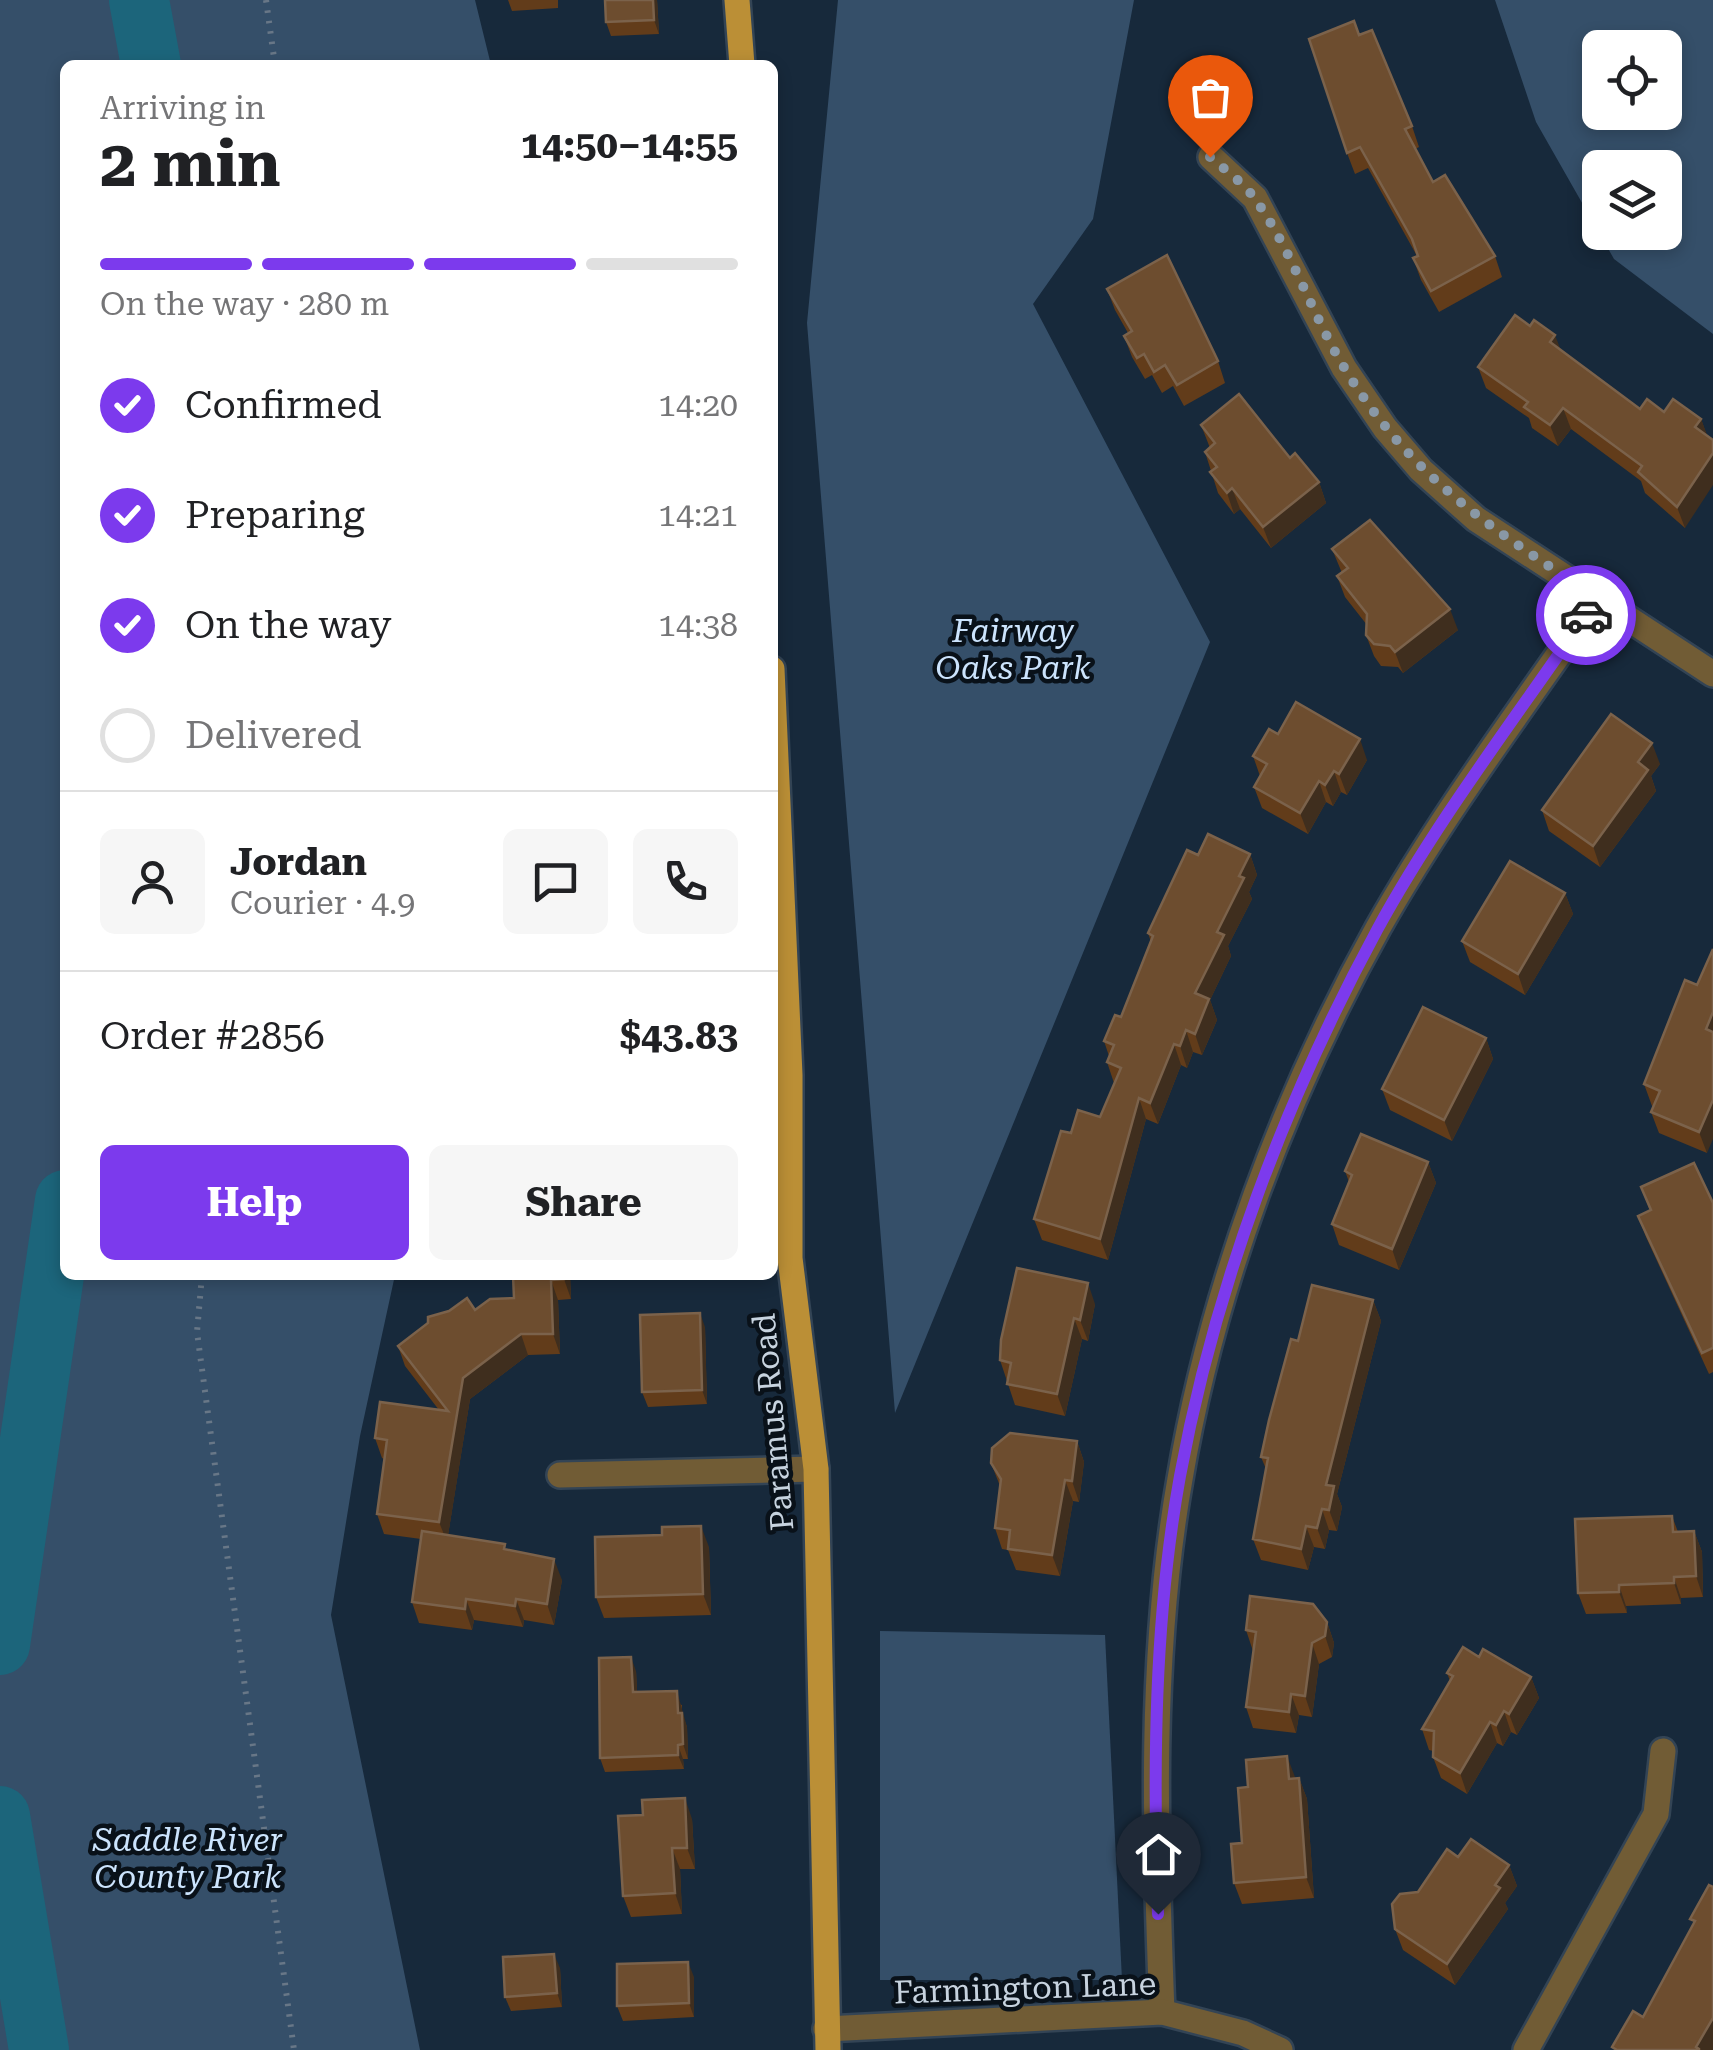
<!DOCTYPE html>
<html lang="en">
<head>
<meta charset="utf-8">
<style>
	:root { --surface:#fff; --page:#f6f6f6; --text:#202124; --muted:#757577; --line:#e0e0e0; --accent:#7c3aed }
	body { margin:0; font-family:"Roboto Serif",serif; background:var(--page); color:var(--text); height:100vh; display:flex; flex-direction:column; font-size:38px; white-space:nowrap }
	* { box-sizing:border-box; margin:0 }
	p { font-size:32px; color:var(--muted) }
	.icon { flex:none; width:55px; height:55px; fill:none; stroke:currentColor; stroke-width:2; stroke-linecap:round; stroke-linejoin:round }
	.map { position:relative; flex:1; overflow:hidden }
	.drawer { position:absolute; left:60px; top:60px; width:718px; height:1220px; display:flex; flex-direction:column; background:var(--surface); border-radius:15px; box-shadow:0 5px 15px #0003 }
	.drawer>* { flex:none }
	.tools { position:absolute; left:1582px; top:30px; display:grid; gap:20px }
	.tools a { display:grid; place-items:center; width:100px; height:100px; border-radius:15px; background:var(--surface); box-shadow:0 5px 15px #0003; font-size:50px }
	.pin { position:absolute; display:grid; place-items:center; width:85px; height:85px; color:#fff; margin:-102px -42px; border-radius:50% 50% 50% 0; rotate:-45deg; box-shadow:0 0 10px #0007 }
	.pin .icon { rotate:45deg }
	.courier { position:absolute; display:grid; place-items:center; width:100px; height:100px; margin:-50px; border:8px solid #7c3aed; border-radius:50%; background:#fff; color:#222; box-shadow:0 2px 12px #0007 }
	.summary em { font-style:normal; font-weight:700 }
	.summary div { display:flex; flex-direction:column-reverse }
	.summary { display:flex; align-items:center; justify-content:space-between; height:170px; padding:0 40px }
	h1 { font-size:65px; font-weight:700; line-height:75px }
	.bar { display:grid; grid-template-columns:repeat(4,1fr); gap:15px 10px; align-content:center; height:120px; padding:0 40px }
	.bar i { height:12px; border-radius:8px; background:var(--line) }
	.bar .active { background:var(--accent) }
	.bar p { grid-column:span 4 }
	.line { display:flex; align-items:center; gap:25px; padding:0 40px; border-top:2px solid var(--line) }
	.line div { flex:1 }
	.round { display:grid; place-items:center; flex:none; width:105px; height:105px; border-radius:15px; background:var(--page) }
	ol { padding:0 40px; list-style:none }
	li { display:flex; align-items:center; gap:30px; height:110px }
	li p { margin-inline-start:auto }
	li .icon { padding:10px; border-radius:50%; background:var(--accent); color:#fff; stroke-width:4 }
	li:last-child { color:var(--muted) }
	li i { width:55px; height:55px; border:5px solid var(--line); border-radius:50% }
	.cta { display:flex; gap:20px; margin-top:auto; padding:20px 40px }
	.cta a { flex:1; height:115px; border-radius:15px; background:var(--accent); color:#fff; font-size:40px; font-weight:700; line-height:115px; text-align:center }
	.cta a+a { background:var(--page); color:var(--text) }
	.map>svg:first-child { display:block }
</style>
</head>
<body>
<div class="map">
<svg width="1713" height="2050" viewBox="0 0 1713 2050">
	<rect width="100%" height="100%" fill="#17293b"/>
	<!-- green -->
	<g fill="#354f69" fill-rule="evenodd">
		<polygon points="0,0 475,0 491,65 65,65 65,1275 395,1275 360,1436 331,1615 420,2050 0,2050"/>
		<polygon points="838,0 1134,0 1093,219 1033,304 1210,642 895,1413 807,323"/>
		<path d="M1495,0H1713V334L1614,259L1536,122ZM1600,48H1665V112H1600ZM1600,168H1665V232H1600Z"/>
		<polygon points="880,1631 1105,1635 1122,1980 880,1980"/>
	</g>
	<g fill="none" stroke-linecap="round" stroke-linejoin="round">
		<!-- river -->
		<g stroke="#1c657b" stroke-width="60">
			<polyline points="139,0 151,65"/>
			<polyline points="0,1645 65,1200"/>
			<polyline points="0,1816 39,2050"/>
		</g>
		<!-- minor casing -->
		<g stroke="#345" stroke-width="30">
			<g id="minor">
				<polyline points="1211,157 1255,198 1344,368 1385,428 1421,470 1476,519 1713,674"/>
				<polyline points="560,1475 816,1469"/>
				<path d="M1162,2012C1155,1835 1149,1654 1180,1479C1212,1289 1284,1097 1378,928C1443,813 1523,707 1598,598"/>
				<polyline points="826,2029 1162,2012 1243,2033 1280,2050"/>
				<polyline points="1526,2050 1656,1814 1663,1751"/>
			</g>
		</g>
		<!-- major casing -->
		<g stroke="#345" stroke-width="30">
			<g id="major">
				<polyline points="737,0 742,65"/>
				<polyline points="772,669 790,1075 790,1258 816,1469 828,2050"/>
			</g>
		</g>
		<!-- path -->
		<g stroke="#687787" stroke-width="6" stroke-dasharray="2.5 8" stroke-linecap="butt">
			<polyline points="266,0 275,65"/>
			<polyline points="202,1275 197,1332 294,2050"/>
		</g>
		<!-- minor -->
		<use href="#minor" stroke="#715c35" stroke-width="25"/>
		<!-- major -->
		<use href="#major" stroke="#bb8f36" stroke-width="25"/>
	</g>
	<!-- wall -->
	<g fill="#623c1a">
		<polygon points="508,0 558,0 558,8 512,11"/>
		<polygon points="657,0 659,34 611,36 606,22"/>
		<polygon points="1359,35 1412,126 1419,147 1415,149 1433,182 1495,256 1502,277 1439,312 1421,280 1413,258 1417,256 1368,168 1355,174 1347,153"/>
		<polygon points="1107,289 1218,361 1225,383 1184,406 1173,386 1162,393 1152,375 1145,379 1132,357 1124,336 1128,333 1115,310"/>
		<polygon points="1560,350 1640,409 1664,412 1701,419 1707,436 1685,528 1645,493 1641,481 1571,429 1558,446 1532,428 1529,418 1486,388 1478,367"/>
		<polygon points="1201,425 1290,458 1319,482 1326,503 1271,548 1240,509 1234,514 1218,493 1205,452 1210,448"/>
		<polygon points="1332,549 1458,630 1403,673 1398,667 1381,666 1374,656 1366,635 1367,625 1345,597 1337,576 1342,573"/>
		<polygon points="1278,734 1367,760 1347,795 1341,792 1333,806 1326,802 1308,834 1262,808 1254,787 1260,776 1253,756"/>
		<polygon points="1660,764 1651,776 1656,791 1600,867 1549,831 1542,810"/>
		<polygon points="1250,854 1257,875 1249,892 1252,899 1228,946 1231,956 1210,1000 1217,1020 1202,1055 1193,1052 1187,1068 1181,1065 1158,1124 1146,1119 1108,1260 1042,1240 1034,1219 1071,1133 1100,1117 1114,1083 1107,1062 1109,1056 1104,1041 1121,1017 1151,942 1148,933 1198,855"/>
		<polygon points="1565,893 1573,914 1525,995 1470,962 1462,941"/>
		<polygon points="1685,980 1707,1153 1659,1133 1651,1112 1654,1106 1652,1106 1644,1084"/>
		<polygon points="1486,1038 1493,1059 1452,1141 1390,1110 1382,1089"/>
		<polygon points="1428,1162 1436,1183 1399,1270 1339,1245 1332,1224 1349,1182 1345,1171"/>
		<polygon points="1641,1187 1713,1203 1713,1372 1709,1374 1646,1237 1638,1216 1650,1211"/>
		<polygon points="513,1275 570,1275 571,1299 558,1300 560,1354 528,1355 470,1399 448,1535 507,1550 562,1580 554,1625 524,1620 523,1627 474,1620 472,1630 419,1623 412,1602 421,1539 384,1534 377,1514 384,1459 382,1458 375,1438 439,1410 405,1366 398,1346 475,1310 514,1298"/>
		<polygon points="1373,1300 1381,1321 1337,1494 1342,1507 1337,1531 1329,1530 1325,1549 1314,1547 1308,1570 1261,1560 1253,1539 1266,1469 1261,1457 1298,1341"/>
		<polygon points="1095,1304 1088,1341 1082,1339 1065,1416 1015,1405 1000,1360"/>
		<polygon points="705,1327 707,1404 648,1407 642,1392"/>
		<polygon points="1077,1441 1084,1462 1079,1502 1073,1501 1060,1576 1016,1570 1008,1550 1002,1549 995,1528 1000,1486 991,1463"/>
		<polygon points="1672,1516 1678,1532 1694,1531 1702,1552 1703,1597 1681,1598 1681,1604 1626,1606 1627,1613 1586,1614 1578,1593"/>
		<polygon points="709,1547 711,1615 604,1618 596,1597"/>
		<polygon points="1327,1622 1334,1643 1332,1657 1319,1664 1312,1717 1299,1715 1296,1733 1253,1728 1246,1707 1253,1651 1246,1630"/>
		<polygon points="1479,1657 1531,1677 1539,1698 1517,1735 1511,1732 1503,1746 1497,1743 1467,1794 1441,1778 1433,1757 1433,1751 1429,1750 1422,1729 1450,1681 1447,1673"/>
		<polygon points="636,1671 637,1692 682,1705 682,1714 687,1727 688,1759 683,1759 684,1769 605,1772 600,1758"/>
		<polygon points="1299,1778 1307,1799 1314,1898 1242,1904 1234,1883 1242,1843 1248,1787"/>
		<polygon points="692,1819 695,1869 680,1869 682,1914 631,1917 623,1896"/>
		<polygon points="1458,1857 1509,1865 1517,1886 1505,1903 1508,1909 1455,1985 1403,1950 1395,1929"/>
		<polygon points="560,1968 562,2007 511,2011 505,1997"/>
		<polygon points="694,1977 694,2017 623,2021 617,2006"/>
	</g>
	<!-- shaded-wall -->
	<g fill="#3f2e1e">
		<polygon points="653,0 657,0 659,34 654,20"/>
		<polygon points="1555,335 1563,356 1550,342"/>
		<polygon points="1563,408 1571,429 1558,446 1550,425"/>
		<polygon points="1701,419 1709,440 1695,427"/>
		<polygon points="1713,453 1713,485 1685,528 1677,507"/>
		<polygon points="1319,482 1326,503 1271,548 1263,527"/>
		<polygon points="1232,488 1240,509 1234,514 1227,493"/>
		<polygon points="1450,609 1458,630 1403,673 1395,652"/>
		<polygon points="1360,739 1367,760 1347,795 1339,774"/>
		<polygon points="1652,743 1660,764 1651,776 1656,791 1600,867 1593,846 1638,762"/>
		<polygon points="1334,771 1341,792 1333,806 1325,785"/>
		<polygon points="1319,781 1326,802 1308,834 1300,813"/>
		<polygon points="1250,854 1257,875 1249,892 1252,899 1228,946 1231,956 1210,1000 1217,1020 1202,1055 1195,1034 1195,993 1217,932"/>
		<polygon points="1565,893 1573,914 1525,995 1518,974"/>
		<polygon points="1713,1012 1713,1048 1706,1029"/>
		<polygon points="1186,1030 1193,1052 1187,1068 1180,1046"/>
		<polygon points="1486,1038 1493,1059 1452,1141 1444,1120"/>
		<polygon points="1174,1044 1181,1065 1158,1124 1150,1103"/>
		<polygon points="1139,1098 1146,1119 1108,1260 1100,1239"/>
		<polygon points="1713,1100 1713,1139 1707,1153 1699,1132"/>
		<polygon points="1428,1162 1436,1183 1399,1270 1392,1249"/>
		<polygon points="564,1275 570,1275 571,1299 564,1279"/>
		<polygon points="551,1280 558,1300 560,1354 553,1334"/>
		<polygon points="1088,1283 1095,1304 1088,1341 1080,1320"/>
		<polygon points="1373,1300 1381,1321 1337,1494 1342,1507 1337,1531 1329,1510 1326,1485"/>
		<polygon points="700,1313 705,1327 707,1404 702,1390"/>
		<polygon points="1074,1318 1082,1339 1065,1416 1057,1394"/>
		<polygon points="521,1334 528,1355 470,1399 447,1542 439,1522 463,1378"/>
		<polygon points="1077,1441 1084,1462 1079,1502 1072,1481"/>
		<polygon points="1065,1480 1073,1501 1060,1576 1052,1555"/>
		<polygon points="1322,1509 1329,1530 1325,1549 1317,1528"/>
		<polygon points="701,1526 709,1547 711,1615 703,1594"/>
		<polygon points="1306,1526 1314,1547 1308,1570 1301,1549"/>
		<polygon points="1694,1531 1702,1552 1703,1597 1696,1576"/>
		<polygon points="554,1559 562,1580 554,1625 547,1604"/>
		<polygon points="1674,1577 1681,1598 1681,1604 1674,1583"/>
		<polygon points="1619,1585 1626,1606 1627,1613 1619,1592"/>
		<polygon points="466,1599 474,1620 472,1630 465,1609"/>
		<polygon points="516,1599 524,1620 523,1627 515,1606"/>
		<polygon points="1327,1622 1334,1643 1332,1657 1325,1636"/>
		<polygon points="1312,1643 1319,1664 1312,1717 1305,1696"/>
		<polygon points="631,1657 636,1671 638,1707 633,1692"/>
		<polygon points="1531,1677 1539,1698 1517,1735 1509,1714"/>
		<polygon points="677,1691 687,1727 688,1759 683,1744 678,1713"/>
		<polygon points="1291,1694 1299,1715 1296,1733 1289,1712"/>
		<polygon points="1504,1711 1511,1732 1503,1746 1496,1725"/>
		<polygon points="1490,1722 1497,1743 1467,1794 1460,1773"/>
		<polygon points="678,1745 683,1759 684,1769 678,1755"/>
		<polygon points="1287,1756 1295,1777 1297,1800 1289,1779"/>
		<polygon points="1299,1778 1307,1799 1314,1898 1306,1877"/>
		<polygon points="685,1798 692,1819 695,1869 687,1848"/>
		<polygon points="672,1848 680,1869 682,1914 675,1893"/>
		<polygon points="1509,1865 1517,1886 1505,1903 1508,1909 1455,1985 1447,1964"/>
		<polygon points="554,1954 560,1968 562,2007 557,1993"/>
		<polygon points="688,1962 694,1977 694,2017 689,2003"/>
		<polygon points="1713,2018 1713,2050 1698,2050 1696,2047"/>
	</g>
	<!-- building -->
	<g fill="#6d4d2f" stroke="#7b624b" stroke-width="2.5">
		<polygon points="605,0 653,0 654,20 606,22"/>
		<polygon points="1354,21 1359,35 1372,30 1412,126 1405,129 1433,182 1445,175 1495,256 1431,291 1413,258 1418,256 1412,239 1360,147 1347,153 1309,39"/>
		<polygon points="1167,255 1218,361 1177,385 1165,365 1154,372 1144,354 1137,358 1124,336 1132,331 1107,289"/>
		<polygon points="1515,315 1530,326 1534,320 1555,335 1550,342 1640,409 1647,399 1664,412 1673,399 1701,419 1695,427 1713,440 1713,453 1677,507 1638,472 1642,466 1563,408 1550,425 1524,407 1528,402 1478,367"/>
		<polygon points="1239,394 1290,458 1295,453 1319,482 1263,527 1232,488 1227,493 1210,472 1217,467 1205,452 1215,443 1201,425"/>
		<polygon points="1370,520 1450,609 1395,652 1390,646 1374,644 1366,635 1367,614 1337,576 1348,568 1332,549"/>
		<polygon points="1296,702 1360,739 1339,774 1334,771 1325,785 1319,781 1300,813 1254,787 1267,764 1253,756 1269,729 1278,734"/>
		<polygon points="1611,714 1652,743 1638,762 1648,770 1593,846 1542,810"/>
		<polygon points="1208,834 1250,854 1239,876 1244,878 1217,932 1224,935 1195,993 1209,999 1195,1034 1186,1030 1180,1046 1174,1044 1150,1103 1139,1098 1100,1239 1034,1219 1061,1131 1071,1133 1078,1110 1100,1117 1121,1068 1107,1062 1114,1045 1104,1041 1115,1015 1121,1017 1153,936 1148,933 1187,850 1198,855"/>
		<polygon points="1510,861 1565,893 1518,974 1462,941"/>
		<polygon points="1713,949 1713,1012 1706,1029 1713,1032 1713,1100 1699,1132 1651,1112 1660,1091 1644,1084 1685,980 1697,985"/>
		<polygon points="1423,1007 1486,1038 1444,1120 1382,1089"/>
		<polygon points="1361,1134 1428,1162 1392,1249 1332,1224 1352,1175 1345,1171"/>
		<polygon points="1694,1163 1713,1203 1713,1348 1702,1353 1638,1216 1651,1210 1641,1187"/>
		<polygon points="1017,1268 1088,1283 1080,1320 1074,1318 1057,1394 1007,1384 1011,1363 1000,1360 1001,1340"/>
		<polygon points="513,1275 564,1275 564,1279 551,1280 553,1334 521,1334 463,1378 439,1522 377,1514 387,1440 375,1438 380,1402 448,1411 398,1346 428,1323 428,1317 449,1311 467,1298 475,1310 490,1299 514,1298"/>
		<polygon points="1312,1285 1373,1300 1326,1485 1334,1486 1329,1510 1322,1509 1317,1528 1306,1526 1301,1549 1253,1539 1268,1458 1261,1457 1269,1420 1291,1339 1298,1341"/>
		<polygon points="700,1313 702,1390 642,1392 640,1315"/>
		<polygon points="1010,1433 1077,1441 1072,1481 1065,1480 1052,1555 1008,1549 1010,1530 995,1528 1001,1479 991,1463 992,1448"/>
		<polygon points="1672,1516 1673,1532 1694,1531 1696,1576 1674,1577 1674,1583 1619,1585 1619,1592 1578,1593 1575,1519"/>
		<polygon points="701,1526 703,1594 596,1597 595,1537 662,1535 662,1527"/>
		<polygon points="422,1531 505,1544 504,1549 554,1559 547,1604 516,1599 515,1606 466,1599 465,1609 412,1602"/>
		<polygon points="1250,1596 1313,1604 1327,1622 1325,1636 1312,1643 1305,1696 1291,1694 1289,1712 1246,1707 1256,1632 1246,1630"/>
		<polygon points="1463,1647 1479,1657 1483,1649 1531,1677 1509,1714 1504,1711 1496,1725 1490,1722 1460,1773 1433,1757 1434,1731 1422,1729 1453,1676 1447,1673"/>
		<polygon points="631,1657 633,1692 677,1691 678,1713 682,1713 683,1744 678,1745 678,1755 600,1758 599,1658"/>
		<polygon points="1287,1756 1289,1779 1299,1778 1306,1877 1234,1883 1231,1844 1242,1843 1238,1788 1248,1787 1246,1760"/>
		<polygon points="685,1798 687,1848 672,1848 675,1893 623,1896 618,1816 643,1815 642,1800"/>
		<polygon points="1471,1839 1509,1865 1495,1885 1500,1888 1447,1964 1395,1929 1392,1904 1400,1894 1418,1892 1447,1849 1458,1857"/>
		<polygon points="1709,1885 1713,1887 1713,2018 1696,2047 1699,2049 1699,2050 1617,2050 1612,2047 1633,2011 1643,2017 1695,1921 1690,1919"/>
		<polygon points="554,1954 557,1993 505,1997 503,1957"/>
		<polygon points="688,1962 689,2003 617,2006 617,1964"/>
	</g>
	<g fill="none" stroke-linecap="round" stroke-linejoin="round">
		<!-- done -->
		<path stroke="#8998a6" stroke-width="10" stroke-dasharray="0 18" d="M1210,157C1225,170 1244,183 1255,199C1292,250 1312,315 1345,369C1412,479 1493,530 1598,598L1586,615"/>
		<!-- route -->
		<path stroke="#7c3aed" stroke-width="12" d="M1158,1914C1153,1770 1154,1619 1180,1476C1215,1287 1285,1100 1377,930C1437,820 1515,719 1586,615"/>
	</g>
	<g text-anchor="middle" stroke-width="9" stroke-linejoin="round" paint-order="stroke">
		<!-- park labels -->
		<g font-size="32" font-style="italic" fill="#cce4fd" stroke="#091119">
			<text x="1013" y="642">Fairway<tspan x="1013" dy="37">Oaks Park</tspan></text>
			<text x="188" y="1851">Saddle River<tspan x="188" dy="37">County Park</tspan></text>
		</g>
		<!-- street labels -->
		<g font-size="32" fill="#c7d3df" stroke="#091119">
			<text transform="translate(773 1422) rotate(-95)" y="11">Paramus Road</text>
			<text transform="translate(1025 1988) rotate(-2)" y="11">Farmington Lane</text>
		</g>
	</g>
</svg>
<div class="tools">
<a><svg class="icon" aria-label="locate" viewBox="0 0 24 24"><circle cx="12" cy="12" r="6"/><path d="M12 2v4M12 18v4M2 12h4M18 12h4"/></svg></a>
<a><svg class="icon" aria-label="layers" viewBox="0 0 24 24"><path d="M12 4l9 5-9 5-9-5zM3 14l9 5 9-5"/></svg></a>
</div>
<div class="pin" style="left:1210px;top:157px;background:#ea580c"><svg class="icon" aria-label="bag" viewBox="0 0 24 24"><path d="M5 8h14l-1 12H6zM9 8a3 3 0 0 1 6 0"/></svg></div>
<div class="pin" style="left:1158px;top:1914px;background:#1f2937"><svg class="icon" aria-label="home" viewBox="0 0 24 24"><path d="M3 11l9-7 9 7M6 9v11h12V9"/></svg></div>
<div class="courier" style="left:1586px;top:615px"><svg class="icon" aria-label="car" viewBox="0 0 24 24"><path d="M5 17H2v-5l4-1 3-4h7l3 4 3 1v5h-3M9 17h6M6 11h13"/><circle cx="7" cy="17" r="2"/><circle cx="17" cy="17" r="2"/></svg></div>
<section class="drawer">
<div class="summary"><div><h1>2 min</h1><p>Arriving in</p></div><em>14:50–14:55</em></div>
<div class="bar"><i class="active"></i><i class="active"></i><i class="active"></i><i></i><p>On the way · 280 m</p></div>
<ol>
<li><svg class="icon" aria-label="check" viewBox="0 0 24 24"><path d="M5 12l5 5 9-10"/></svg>Confirmed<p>14:20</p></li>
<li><svg class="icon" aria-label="check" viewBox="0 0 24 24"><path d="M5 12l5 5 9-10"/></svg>Preparing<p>14:21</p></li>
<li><svg class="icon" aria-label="check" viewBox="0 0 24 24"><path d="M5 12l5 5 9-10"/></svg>On the way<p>14:38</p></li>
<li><i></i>Delivered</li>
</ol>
<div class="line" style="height:180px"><a class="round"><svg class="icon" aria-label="person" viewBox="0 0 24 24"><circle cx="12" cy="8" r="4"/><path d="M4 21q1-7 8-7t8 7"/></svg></a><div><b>Jordan</b><p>Courier · 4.9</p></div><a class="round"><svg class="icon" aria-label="chat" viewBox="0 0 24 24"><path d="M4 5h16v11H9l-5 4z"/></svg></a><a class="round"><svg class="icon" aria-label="phone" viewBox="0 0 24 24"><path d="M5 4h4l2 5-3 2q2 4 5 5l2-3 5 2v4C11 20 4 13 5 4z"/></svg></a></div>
<div class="line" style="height:130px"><div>Order #2856</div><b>$43.83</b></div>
<div class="cta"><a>Help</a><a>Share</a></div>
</section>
</div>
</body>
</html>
